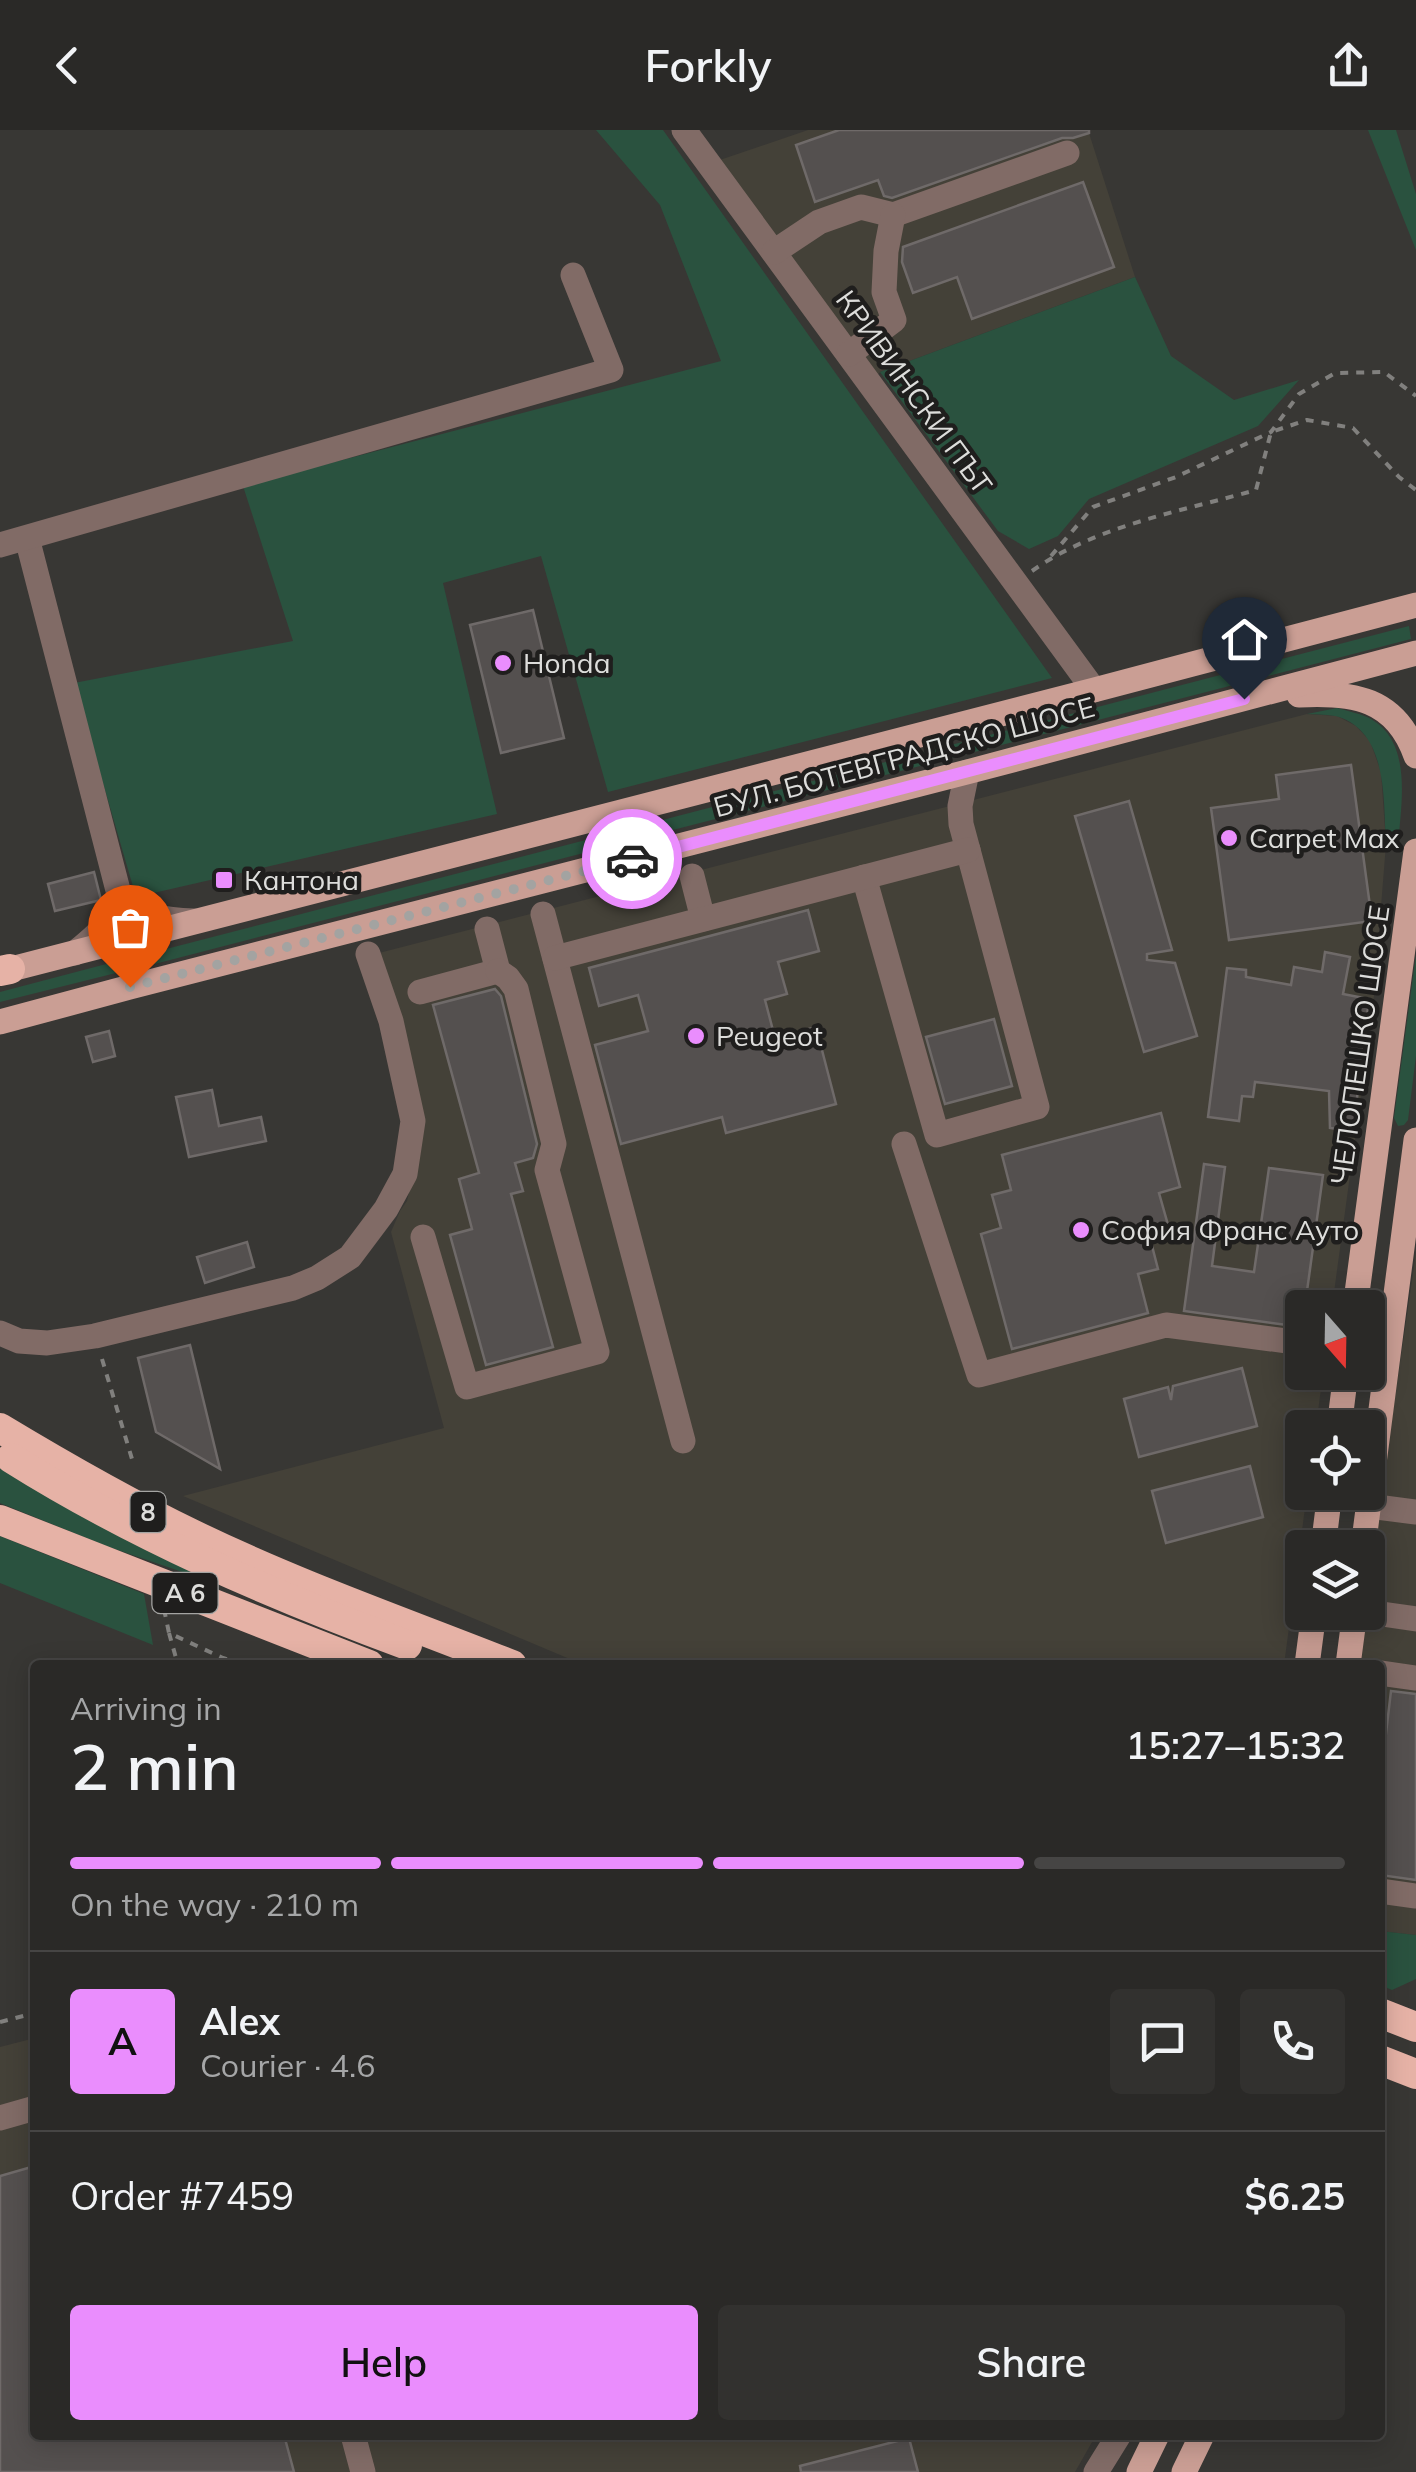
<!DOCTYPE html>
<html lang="en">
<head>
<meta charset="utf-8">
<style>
	:root { --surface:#2a2927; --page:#32312f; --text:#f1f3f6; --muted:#a5a6a7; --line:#464544; --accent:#ea8dfd }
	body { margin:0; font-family:Mulish,sans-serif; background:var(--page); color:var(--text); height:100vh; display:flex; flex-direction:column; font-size:38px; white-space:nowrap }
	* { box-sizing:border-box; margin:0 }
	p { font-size:32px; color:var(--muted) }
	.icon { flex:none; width:55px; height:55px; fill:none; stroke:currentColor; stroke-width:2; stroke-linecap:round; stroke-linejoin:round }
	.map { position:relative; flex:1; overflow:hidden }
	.side { position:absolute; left:30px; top:1530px; width:1355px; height:780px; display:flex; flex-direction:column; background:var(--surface); border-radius:10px; box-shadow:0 5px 25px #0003,0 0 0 2px var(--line) }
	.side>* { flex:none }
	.needle { width:65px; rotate:160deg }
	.fabs { position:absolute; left:1285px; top:1160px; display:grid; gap:20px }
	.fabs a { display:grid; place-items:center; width:100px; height:100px; border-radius:10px; background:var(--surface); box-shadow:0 5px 25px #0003,0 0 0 2px var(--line); font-size:50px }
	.pin { position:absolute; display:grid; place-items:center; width:85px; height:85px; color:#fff; margin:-102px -42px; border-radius:50% 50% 50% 0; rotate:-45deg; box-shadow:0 0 10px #0007 }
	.pin .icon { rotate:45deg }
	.courier { position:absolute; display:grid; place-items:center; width:100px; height:100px; margin:-50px; border:8px solid #ea8dfd; border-radius:50%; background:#fff; color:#222; box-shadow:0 2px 12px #0007 }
	.head em { font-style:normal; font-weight:600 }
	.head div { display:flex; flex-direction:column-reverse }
	.head { display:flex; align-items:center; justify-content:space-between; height:170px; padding:0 40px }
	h1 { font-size:65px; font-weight:600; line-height:75px }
	.bar { display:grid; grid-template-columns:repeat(4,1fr); gap:15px 10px; align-content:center; height:120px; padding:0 40px }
	.bar i { height:12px; border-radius:8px; background:var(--line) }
	.bar .selected { background:var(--accent) }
	.bar p { grid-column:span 4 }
	.line { display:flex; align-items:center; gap:25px; padding:0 40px; border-top:2px solid var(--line) }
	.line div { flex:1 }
	.round { display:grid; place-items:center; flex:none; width:105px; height:105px; border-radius:10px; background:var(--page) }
	.button { display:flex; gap:20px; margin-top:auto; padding:20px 40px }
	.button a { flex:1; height:115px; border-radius:10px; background:var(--accent); color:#111; font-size:40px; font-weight:600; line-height:115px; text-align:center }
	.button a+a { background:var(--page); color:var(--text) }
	header { display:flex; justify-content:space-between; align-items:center; height:130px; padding:0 40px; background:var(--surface); font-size:45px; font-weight:600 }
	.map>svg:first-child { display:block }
</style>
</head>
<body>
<header><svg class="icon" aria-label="back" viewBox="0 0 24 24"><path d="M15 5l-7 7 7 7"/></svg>Forkly<svg class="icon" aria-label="share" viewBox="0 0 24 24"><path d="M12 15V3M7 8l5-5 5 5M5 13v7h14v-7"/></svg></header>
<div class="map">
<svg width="1416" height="2342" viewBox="0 0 1416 2342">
	<rect width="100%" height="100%" fill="#383734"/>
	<!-- built -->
	<g fill="#444138">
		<polygon points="808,0 1088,0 1135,147 880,242 871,254 708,34"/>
		<polygon points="1307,584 1337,586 1356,596 1370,611 1381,642 1386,714 1373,877 1332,1177 1302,1178 1302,1242 1323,1243 1316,1297 1302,1298 1302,1362 1307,1363 1284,1535 584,1535 183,1366 444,1298 391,1102 400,1081 407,1071 418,1021 379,823"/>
		<polygon points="1416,1123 1416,1805 1380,1801 1380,1535 1361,1535 1375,1405"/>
		<polygon points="35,1908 35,2305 397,2305 399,2310 417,2305 1096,2305 1075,2342 0,2342 0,1917"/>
	</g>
	<!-- green -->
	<g fill="#2a523f">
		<polygon points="596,0 663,0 1052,548 608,662 541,426 443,453 497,684 136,767 74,553 293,511 243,356 721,231 660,75"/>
		<polygon points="1368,0 1396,0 1416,64 1416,120"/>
		<polygon points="1135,147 1171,226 1234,270 1299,250 1258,296 1089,369 1058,406 1029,419 998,401 880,242"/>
		<polygon points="1409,496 1411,509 147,836 143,825"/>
		<path d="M1337,578C1347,581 1358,583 1367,587C1414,609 1401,674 1398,715L1386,714C1383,672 1389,604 1339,587C1329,584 1317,585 1307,584Z"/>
		<polygon points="1416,825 1416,926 1408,990 1404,995 1398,996 1394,988"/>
		<polygon points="129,828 132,839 0,872 0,862"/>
		<polygon points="0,1338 164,1425 200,1448 106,1416 0,1373"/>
		<polygon points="0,1406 144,1464 153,1515 0,1453"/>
		<polygon points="1380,1801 1416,1805 1416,1849 1392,1860 1380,1855"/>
	</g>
	<!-- building -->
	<g fill="#54504f" stroke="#6f6a69" stroke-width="2.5">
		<polygon points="839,0 1089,0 1089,3 1073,8 1062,8 892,68 884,66 878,50 815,72 796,15"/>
		<polygon points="1083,52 1114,137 972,189 957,147 913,163 902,132 903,117"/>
		<polygon points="533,480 564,608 501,623 470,495"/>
		<polygon points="1351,635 1372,791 1229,810 1211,678 1279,669 1276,645"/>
		<polygon points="1129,671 1172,820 1147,824 1147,830 1175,833 1197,906 1144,922 1075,686"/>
		<polygon points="94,742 101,770 55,781 48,754"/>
		<polygon points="808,780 819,821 778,832 787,864 765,870 775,908 816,897 836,974 726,1003 722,987 621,1014 595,915 648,901 638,865 599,876 589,838"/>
		<polygon points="1325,822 1350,827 1343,864 1369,869 1353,1001 1330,998 1329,961 1255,952 1253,967 1242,966 1239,991 1208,987 1227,838 1246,840 1246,847 1291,855 1294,837 1322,842"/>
		<polygon points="495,859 501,866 537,1014 533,1028 515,1033 523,1061 511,1064 553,1217 486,1235 450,1105 472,1099 459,1049 479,1043 433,875"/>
		<polygon points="994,889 1012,956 945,974 926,907"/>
		<polygon points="109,901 115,926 93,932 86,907"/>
		<polygon points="212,960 219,996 261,987 266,1011 189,1027 176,967"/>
		<polygon points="1161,983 1180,1057 1159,1063 1170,1102 1150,1108 1158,1139 1138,1144 1148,1183 1012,1219 981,1104 1001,1098 992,1065 1011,1060 1002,1025"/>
		<polygon points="1204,1034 1225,1037 1212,1136 1254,1142 1269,1038 1323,1045 1307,1161 1340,1166 1339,1178 1302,1178 1302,1197 1184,1181"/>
		<polygon points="247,1112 254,1137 205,1153 197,1127"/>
		<polygon points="190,1215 220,1339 156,1302 138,1228"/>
		<polygon points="1242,1238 1257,1296 1139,1327 1124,1269 1168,1257 1171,1270 1173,1256"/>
		<polygon points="1250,1336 1263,1387 1166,1413 1152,1361"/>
		<polygon points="1391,1561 1416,1564 1416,1750 1380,1745 1380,1654"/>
		<polygon points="35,2036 35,2305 284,2305 294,2342 0,2342 0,2046"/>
		<polygon points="909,2308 918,2342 801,2342 800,2336"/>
	</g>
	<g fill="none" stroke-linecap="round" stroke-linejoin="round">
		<!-- path -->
		<g stroke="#81807e" stroke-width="4" stroke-dasharray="8 8" stroke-linecap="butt">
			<polyline points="1051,426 1093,377 1176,347 1271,302 1299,264 1335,243 1384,242 1416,266"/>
			<path d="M1032,441C1095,396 1182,381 1256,360L1271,302L1307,290L1353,298L1399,347L1416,360"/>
			<polyline points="102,1229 132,1329"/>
			<polyline points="164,1479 169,1503 223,1528 248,1535"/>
			<polyline points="169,1503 178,1535"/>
			<polyline points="0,1892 35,1883"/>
		</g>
		<!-- minor -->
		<g stroke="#816b66" stroke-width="25">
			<polyline points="684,0 1094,560"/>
			<polyline points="774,122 819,92 861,77 893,85 1067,23"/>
			<polyline points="849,224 894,190 884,162 886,121 893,85"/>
			<path d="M27,408L120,768C112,793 95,807 75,823"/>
			<polyline points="0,415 611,240 573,145"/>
			<polyline points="692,746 703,789"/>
			<polyline points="864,747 937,1005 1037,977 961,694 960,676 967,642"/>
			<path d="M120,768C143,787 164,790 194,791"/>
			<polyline points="543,784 683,1311"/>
			<polyline points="555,828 968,720"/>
			<polyline points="420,862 498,841 487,799"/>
			<polyline points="904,1014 979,1245 1166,1195 1302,1213"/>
			<polyline points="423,1107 467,1257 597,1222 547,1040 554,1014 516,859 508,848 498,841"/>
			<polyline points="0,1203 19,1211 47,1213 95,1206 293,1158 317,1148 350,1127 386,1079 405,1044 413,991 391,891 368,824"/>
			<polyline points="1369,1376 1416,1382"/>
			<polyline points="1368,1482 1416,1489"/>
			<polyline points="1380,1543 1416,1548"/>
			<polyline points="1380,1761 1416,1766"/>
			<polyline points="0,1988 35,1978"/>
			<polyline points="353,2305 363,2342"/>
			<polyline points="1096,2342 1119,2305"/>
		</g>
		<!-- major -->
		<g stroke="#ca9e94" stroke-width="25">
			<path d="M1299,565C1353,562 1396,568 1416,626"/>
			<polyline points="0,842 1094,560 1416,475"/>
			<polyline points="0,892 130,857 967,642 1416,523"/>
			<polyline points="1355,1178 1416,721"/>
			<polyline points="1339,1298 1346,1242"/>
			<polyline points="1323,1418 1330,1362"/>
			<polyline points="1363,1418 1416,1010"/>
			<polyline points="1307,1535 1314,1482"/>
			<polyline points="1348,1535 1355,1482"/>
			<polyline points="1139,2342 1157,2305"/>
			<polyline points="1184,2342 1202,2305"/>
		</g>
		<!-- highway -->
		<g stroke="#e6b2a6" stroke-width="30">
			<polyline points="0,841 10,839"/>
			<path d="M0,1298C63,1336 128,1373 194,1405C297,1455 406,1493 512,1535"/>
			<path d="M11,1328C135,1406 270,1464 407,1515"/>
			<polyline points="0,1390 369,1535"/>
			<polyline points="1380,1883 1416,1897"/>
			<polyline points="1380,1930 1416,1944"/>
		</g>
	</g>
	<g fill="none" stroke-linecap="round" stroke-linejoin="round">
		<!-- done -->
		<polyline stroke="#a3a3a1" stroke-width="10" stroke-dasharray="0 18" points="130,857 632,729"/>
		<!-- route -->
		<polyline stroke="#ea8dfd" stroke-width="12" points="632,729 1244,569"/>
	</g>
	<!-- markers -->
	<g fill="#ea8dfd" stroke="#1f1e1d" stroke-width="4">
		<circle cx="503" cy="533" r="10"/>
		<circle cx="1229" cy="708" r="10"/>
		<rect x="214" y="740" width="20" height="20" rx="5"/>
		<circle cx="696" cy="906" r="10"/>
		<circle cx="1081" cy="1100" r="10"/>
	</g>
	<g text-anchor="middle" stroke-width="9" stroke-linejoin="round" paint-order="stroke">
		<!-- shield labels -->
		<g fill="#1f1e1d" stroke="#a4a4a2" stroke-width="2.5">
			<rect x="130.5" y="1362" width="35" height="40" rx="8"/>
			<rect x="152.5" y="1443" width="65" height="40" rx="8"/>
		</g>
		<g font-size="25" font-weight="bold" fill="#dddddb">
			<text x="148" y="1391">8</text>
			<text x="185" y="1472">A 6</text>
		</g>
		<!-- street labels -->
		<g font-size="28" fill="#dddddb" stroke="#1f1e1d">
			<text transform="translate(914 262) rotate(54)" y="10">КРИВИНСКИ ПЪТ</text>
			<text transform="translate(904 627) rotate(-15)" y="10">БУЛ. БОТЕВГРАДСКО ШОСЕ</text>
			<text transform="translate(1360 915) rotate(-82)" y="10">ЧЕЛОПЕШКО ШОСЕ</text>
		</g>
		<!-- poi labels -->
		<g font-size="28" fill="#dddddb" stroke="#1f1e1d" text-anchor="start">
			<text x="523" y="543">Honda</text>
			<text x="1249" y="718">Carpet Max</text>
			<text x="244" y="760">Кантона</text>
			<text x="716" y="916">Peugeot</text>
			<text x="1101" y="1110">София Франс Ауто</text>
		</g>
	</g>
</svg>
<div class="fabs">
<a><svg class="needle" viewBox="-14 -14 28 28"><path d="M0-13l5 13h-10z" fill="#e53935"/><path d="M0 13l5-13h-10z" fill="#a5a6a7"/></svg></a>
<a><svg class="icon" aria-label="locate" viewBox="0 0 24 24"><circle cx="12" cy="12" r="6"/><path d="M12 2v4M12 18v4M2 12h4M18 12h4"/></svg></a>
<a><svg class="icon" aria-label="layers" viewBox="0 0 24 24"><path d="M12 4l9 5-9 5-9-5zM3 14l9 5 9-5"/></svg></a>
</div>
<div class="pin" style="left:130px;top:857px;background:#ea580c"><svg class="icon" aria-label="bag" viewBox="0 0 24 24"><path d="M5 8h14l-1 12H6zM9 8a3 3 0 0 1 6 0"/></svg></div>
<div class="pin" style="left:1244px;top:569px;background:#1f2937"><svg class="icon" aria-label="home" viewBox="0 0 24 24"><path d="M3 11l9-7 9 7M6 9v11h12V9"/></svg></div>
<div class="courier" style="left:632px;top:729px"><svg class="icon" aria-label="car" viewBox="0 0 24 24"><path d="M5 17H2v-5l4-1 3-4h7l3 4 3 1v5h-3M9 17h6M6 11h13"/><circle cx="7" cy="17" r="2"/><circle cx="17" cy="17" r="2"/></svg></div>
<section class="side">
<div class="head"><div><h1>2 min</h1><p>Arriving in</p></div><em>15:27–15:32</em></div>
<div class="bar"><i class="selected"></i><i class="selected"></i><i class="selected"></i><i></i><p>On the way · 210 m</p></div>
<div class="line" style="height:180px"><b class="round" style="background:var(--accent);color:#111">A</b><div><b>Alex</b><p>Courier · 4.6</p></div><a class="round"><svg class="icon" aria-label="chat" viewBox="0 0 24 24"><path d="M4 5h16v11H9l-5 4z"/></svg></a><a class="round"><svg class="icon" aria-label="phone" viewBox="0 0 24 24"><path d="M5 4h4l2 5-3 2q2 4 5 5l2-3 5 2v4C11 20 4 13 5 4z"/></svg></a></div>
<div class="line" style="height:130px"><div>Order #7459</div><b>$6.25</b></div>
<div class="button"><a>Help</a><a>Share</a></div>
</section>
</div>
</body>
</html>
